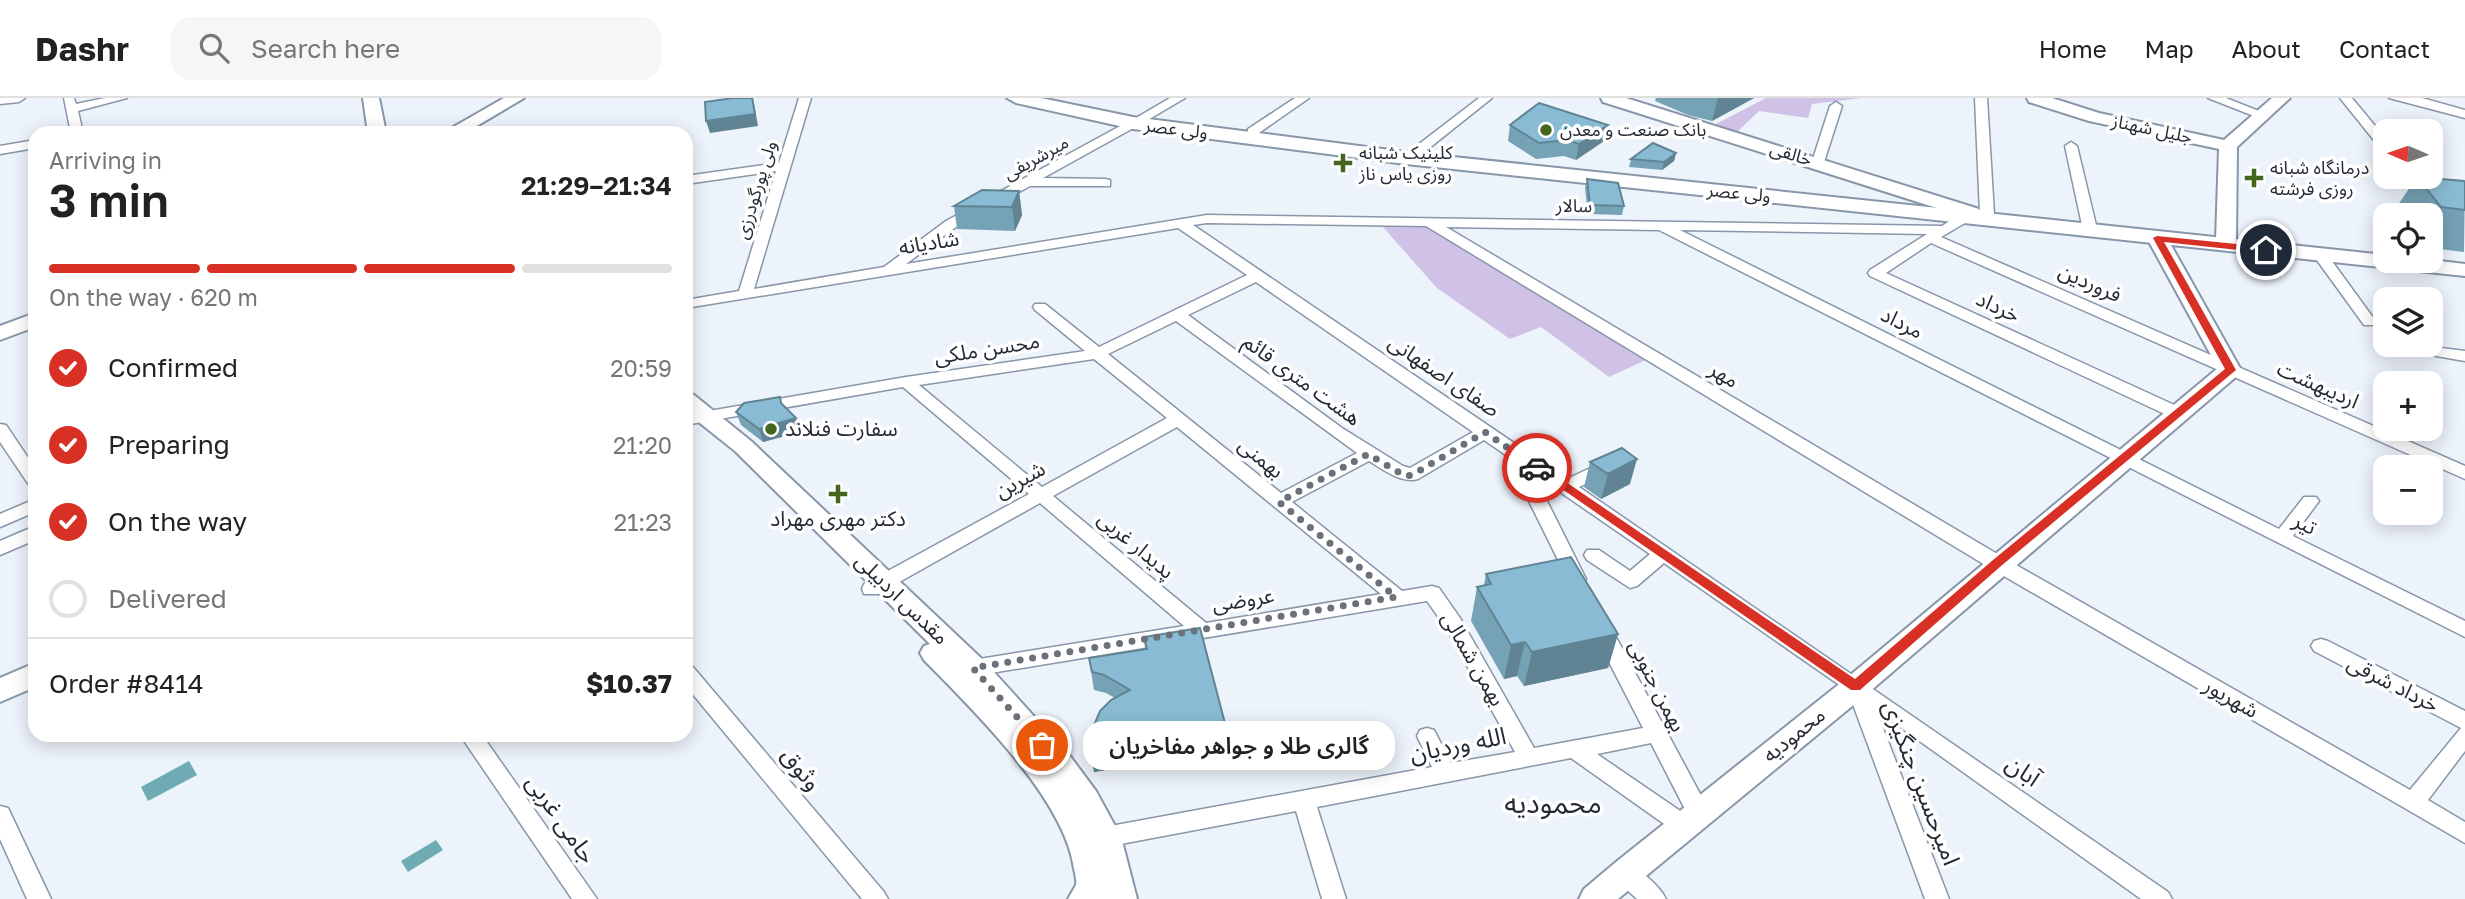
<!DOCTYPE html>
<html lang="en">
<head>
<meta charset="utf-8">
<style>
	:root { --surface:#fff; --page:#f6f6f6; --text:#222; --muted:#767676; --line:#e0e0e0; --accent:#d93025 }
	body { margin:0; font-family:"Golos Text","Noto Sans Arabic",sans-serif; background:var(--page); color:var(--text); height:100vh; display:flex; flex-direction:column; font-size:26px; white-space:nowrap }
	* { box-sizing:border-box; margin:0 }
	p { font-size:23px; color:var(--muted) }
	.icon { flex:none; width:38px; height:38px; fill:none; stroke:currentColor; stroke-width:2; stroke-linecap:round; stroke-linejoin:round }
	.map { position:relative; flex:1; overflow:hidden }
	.details { position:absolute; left:28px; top:28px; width:665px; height:616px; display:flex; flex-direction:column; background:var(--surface); border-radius:21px; box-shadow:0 4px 18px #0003 }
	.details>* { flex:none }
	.needle { width:46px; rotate:272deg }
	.controls { position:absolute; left:2373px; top:21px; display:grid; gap:14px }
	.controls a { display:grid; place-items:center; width:70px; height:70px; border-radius:14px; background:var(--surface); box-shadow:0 4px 18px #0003; font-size:35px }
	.pin { position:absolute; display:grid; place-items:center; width:60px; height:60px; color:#fff; margin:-30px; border:4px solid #fff; border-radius:50%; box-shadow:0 2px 7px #0007 }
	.courier { position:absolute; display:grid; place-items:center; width:70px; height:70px; margin:-35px; border:5px solid #d93025; border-radius:50%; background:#fff; color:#222; box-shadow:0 2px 9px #0007 }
	.bubble { position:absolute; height:49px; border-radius:21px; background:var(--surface); box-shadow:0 4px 18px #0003; font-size:23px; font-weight:600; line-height:49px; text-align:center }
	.overview em { font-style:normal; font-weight:600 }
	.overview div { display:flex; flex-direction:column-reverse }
	.overview { display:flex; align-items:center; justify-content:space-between; height:119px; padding:0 21px }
	h1 { font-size:46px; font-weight:600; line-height:52px }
	.bar { display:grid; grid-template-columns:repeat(4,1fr); gap:10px 7px; align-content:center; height:84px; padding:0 21px }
	.bar i { height:9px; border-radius:5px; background:var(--line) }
	.bar .active { background:var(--accent) }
	.bar p { grid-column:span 4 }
	.line { display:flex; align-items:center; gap:18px; padding:0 21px; border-top:2px solid var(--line) }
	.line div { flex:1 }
	ol { padding:0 21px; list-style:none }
	li { display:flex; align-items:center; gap:21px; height:77px }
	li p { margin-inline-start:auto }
	li .icon { padding:7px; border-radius:50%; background:var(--accent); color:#fff; stroke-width:4 }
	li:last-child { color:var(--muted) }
	li i { width:38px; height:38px; border:4px solid var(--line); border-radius:50% }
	header { display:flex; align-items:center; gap:42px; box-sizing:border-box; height:98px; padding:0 35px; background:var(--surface); border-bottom:2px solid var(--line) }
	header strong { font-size:33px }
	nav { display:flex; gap:38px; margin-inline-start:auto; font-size:24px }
	.search { width:490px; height:63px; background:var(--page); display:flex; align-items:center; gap:18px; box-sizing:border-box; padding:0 24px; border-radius:21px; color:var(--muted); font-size:26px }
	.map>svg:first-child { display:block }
</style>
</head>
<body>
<header>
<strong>Dashr</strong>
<div class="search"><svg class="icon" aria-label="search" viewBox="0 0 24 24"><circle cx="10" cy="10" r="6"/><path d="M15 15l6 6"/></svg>Search here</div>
<nav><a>Home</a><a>Map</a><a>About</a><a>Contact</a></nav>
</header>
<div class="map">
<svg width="2465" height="801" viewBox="0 0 2465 801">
	<rect width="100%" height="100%" fill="#edf3fb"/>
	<!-- green -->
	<g fill="#d0c1e6">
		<polygon points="1766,0 1861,0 1812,6 1808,20 1759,13 1737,34 1714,27"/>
		<polygon points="1382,128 1427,129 1646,262 1609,279 1541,229 1510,241 1437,190"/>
	</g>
	<!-- water -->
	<g fill="#6eabb2">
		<polygon points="189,663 197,677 148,703 141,689"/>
		<polygon points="436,742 443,752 408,774 401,763"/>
	</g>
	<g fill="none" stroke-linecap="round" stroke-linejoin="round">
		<!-- street casing -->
		<g stroke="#8796a9" stroke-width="3">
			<g id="street">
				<polygon points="0,0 25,0 19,4 0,6"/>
				<polygon points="64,0 74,0 76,6 105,0 127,0 78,13 83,35 71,35"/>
				<path d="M799,0H811L754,191L884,169L946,123L1133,21L1139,25L1137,28L1043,80L1105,81L1110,82V88H1030L956,129L906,166L1207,117L1942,128L1960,116H1970V122L1941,139L2465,368V381L1931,145L1886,175L2183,311L2185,315L2183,319H2171L1870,178L1868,175L1870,172L1927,136L1680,132L2279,431L2304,399H2316L2319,403L2293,438L2465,523V539L1659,132L1446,129L2004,460L2410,692L2461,630L2314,553L2311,548L2314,543L2321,541L2328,543L2465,613V653L2428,702L2465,724V745L1990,470L1426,128L1207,125L1193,127L1567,381L1603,364H1615L1618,368L1615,372L1579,389L2168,794L2172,801H2141L1876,612L1949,801H1925L1848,593L1664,465L1637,488L1630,490L1587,462L1584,457L1587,452H1599L1630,473L1650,456L1544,383L1539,387L1586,481L1584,486H1570L1521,387L1525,379L1532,375L1484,342L1418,381C1402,386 1382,371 1369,363L1292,404L1402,493L1432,488L1439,490L1460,520L1534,650L1643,630L1592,531L1595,526L1602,524L1609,526L1706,707L1709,714L1706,721L1698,723L1690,721L1693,726L1690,733L1682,735L1674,733L1571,660L1317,709L1346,801H1322L1296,713L1105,749L1097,746L1094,739L1097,732L1105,729L1432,669L1417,638L1420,632L1427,630L1434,632L1451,665L1515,654L1446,530L1427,503L973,578L966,575L963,570L966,565L973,562L1184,528L1040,405L878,496H864L862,491L864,486L1029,396L903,289L691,326L686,325V317L906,279L1085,253L1035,212L1033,209L1035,206H1045L1099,249L1247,177L1178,130L686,210V202L739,193L776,73L686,86V78L779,65ZM1256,184L1473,334L1410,370L1403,368L1342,330L1188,217ZM1176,223L1357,355L1281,395L1108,256ZM1094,261L1167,320L1042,389L919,287ZM1177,329L1381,496L1206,525L1053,398ZM1651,645L1689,719L1597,656Z"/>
				<polygon points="1170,0 1185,0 1146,23 1136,20"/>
				<polygon points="1295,0 1309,0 1256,37 1248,37 1248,31"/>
				<polygon points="1479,0 1492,0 1418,59 1410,59 1410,53"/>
				<polygon points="1975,0 1987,0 1994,116 1987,120 1980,116"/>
				<polygon points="2208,0 2226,0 2269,17 2259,20"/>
				<polygon points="2340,0 2352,0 2385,40 2385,52 2381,51"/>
				<polygon points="2389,0 2422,0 2465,12 2465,20"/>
				<polygon points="1836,4 1842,8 1824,64 1823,67 1813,67 1812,64 1830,8"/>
				<polygon points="35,42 35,50 0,56 0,48"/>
				<polygon points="2071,44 2077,48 2096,127 2089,131 2082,127 2065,48"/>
				<polygon points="2321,154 2326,155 2374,221 2377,224 2374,227 2364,227 2314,158"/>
				<polygon points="2441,250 2465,253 2465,263 2436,258 2433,255 2436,252"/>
				<polygon points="0,326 6,327 35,370 35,389 29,387 0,344"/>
				<polygon points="35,401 35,414 0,429 0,416"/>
				<polygon points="35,428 35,442 0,457 0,443"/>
				<polygon points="686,566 693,569 884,794 888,801 862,801 686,588"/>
				<polygon points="460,637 482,637 597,801 572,801"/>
				<polygon points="0,708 8,710 51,801 27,801 0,741"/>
				<path d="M1624,765C1639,770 1659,787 1666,801H1637L1616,782L1613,775L1616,768Z"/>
			</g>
		</g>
		<!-- secondary casing -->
		<g stroke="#8796a9" stroke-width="4">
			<g id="secondary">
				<polygon points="363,0 379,0 386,35 368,35"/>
				<polygon points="504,0 524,0 465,35 443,35"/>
				<polygon points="1601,0 1626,0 1979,111 1981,115 1972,121 1965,119 1603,4"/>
				<polygon points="2027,0 2052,0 2099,15 2224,42 2272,0 2290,0 2237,49 2236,142 2226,148 2216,142 2219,51 2089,23 2029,4"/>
				<polygon points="2157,134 2167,140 2241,272 2238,277 1868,595 1618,801 1579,801 1584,791 1616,764 1848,579 2218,270 2147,140"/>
				<polygon points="35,215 35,229 0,242 0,228"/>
				<path d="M686,295L694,297L751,343L983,562L1070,658L1096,693L1121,739L1137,801H1068C1070,797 1074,791 1076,787C1077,783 1075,775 1074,771C1065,701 973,612 924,562L920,555L924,548L930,546L735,353L686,314Z"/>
				<polygon points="35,565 35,589 0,604 0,580"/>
			</g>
		</g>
		<!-- primary casing -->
		<g stroke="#8796a9" stroke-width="4">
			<polygon id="primary" points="1007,0 1041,0 1133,19 1406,54 2385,157 2385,163 2431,162 2465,166 2465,178 1406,66 1133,31 1016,5"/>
		</g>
		<!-- street -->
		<use href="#street" fill="#fff" fill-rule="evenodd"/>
		<!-- secondary -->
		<use href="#secondary" fill="#fff" fill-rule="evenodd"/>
		<!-- primary -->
		<use href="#primary" fill="#fff" fill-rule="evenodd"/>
	</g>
	<!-- wall -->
	<g fill="#76a2b6">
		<polygon points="1656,0 1754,0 1712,23 1688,17 1655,3"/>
		<polygon points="1510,27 1604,43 1576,62 1564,58 1536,61 1508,43"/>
		<polygon points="1676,55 1674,63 1662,72 1629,69 1631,61"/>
		<polygon points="2417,79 2465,85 2464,154 2431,150 2431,117 2391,117"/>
		<polygon points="1587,81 1624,108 1622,117 1588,116 1585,90"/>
		<polygon points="1019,93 1022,117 1015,133 957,131 954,108"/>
		<polygon points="736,314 800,334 763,344 741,327"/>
		<polygon points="1590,364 1630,386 1601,401 1584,389"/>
		<polygon points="1486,476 1618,536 1608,570 1524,588 1517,578 1504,581 1471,523 1477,489 1484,487"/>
		<polygon points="1144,539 1227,651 1094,674 1089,639 1115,600 1106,595 1094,592 1089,560 1145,551"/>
	</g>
	<!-- shaded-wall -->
	<g fill="#608494">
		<polygon points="753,0 758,28 710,35 706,23"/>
		<polygon points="1718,0 1754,0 1712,23"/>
		<polygon points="1608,27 1604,43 1576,62 1579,46"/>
		<polygon points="1676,55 1674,63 1662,72 1664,64"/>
		<polygon points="1019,93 1022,117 1015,133 1012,109"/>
		<polygon points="796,320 800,334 763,344 759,331"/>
		<polygon points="1637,361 1630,386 1601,401 1608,376"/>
		<polygon points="1618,536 1608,570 1524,588 1532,554"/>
		<polygon points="1525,544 1517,578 1504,581 1511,547"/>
		<polygon points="1227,633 1227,651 1094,674 1092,656"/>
	</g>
	<!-- building -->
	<g fill="#89bcd4" stroke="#608494" stroke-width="2">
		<polygon points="733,0 752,0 755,16 706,23 705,4"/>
		<polygon points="1539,5 1608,27 1579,46 1567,42 1539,45 1510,27"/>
		<polygon points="1653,45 1676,55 1664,64 1631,61"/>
		<polygon points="2417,79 2464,83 2465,85 2465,112 2441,109"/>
		<polygon points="1587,81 1618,85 1624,108 1590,107"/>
		<polygon points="982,92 1019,93 1012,109 954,108"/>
		<polygon points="780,299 781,305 796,320 759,331 736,314 744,305"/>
		<polygon points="1622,350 1637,361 1608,376 1590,364"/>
		<polygon points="1571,459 1618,536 1532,554 1525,544 1511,547 1477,489 1491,486 1486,476"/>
		<polygon points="1200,530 1227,633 1092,656 1089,639 1100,613 1111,602 1130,592 1104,577 1092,574 1089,560 1147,551 1144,539"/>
	</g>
	<!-- route -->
	<polygon fill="#d93025" points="2157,138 2266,149 2271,152 2266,155 2164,144 2236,272 2001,468 1860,592 1851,592 1532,370 1541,367 1855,581 1993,462 2225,271 2153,140"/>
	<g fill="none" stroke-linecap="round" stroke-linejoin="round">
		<!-- done -->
		<polyline stroke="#6b7179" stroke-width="7" stroke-dasharray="0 12.6" points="1042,647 973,570 1396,499 1279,404 1368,356 1405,378 1412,377 1485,334 1537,370"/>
	</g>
	<!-- markers -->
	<g fill="#45671d" stroke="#fff" stroke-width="2.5">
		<circle cx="1546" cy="32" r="7"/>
		<path d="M1339.5 54.5h7v7h7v7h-7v7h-7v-7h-7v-7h7z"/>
		<path d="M2250.5 69.5h7v7h7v7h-7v7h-7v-7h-7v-7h7z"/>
		<circle cx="771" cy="331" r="7"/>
		<path d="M834.5 385.5h7v7h7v7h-7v7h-7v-7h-7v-7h7z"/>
	</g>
	<g text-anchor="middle" stroke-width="7" stroke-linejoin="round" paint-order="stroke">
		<!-- far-street labels -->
		<g font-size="18" fill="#252b33" stroke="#fff">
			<text transform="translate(1176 31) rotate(7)" y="6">ولی عصر</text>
			<text transform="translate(2152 31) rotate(12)" y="6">جلیل شهناز</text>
			<text transform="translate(1791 56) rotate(17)" y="6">خالقی</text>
			<text transform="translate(1036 60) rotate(-29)" y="6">میرشریفی</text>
			<text transform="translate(756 92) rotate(-73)" y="6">ولی پورگودرزی</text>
			<text transform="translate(1739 95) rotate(6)" y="6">ولی عصر</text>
			<text transform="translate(1574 108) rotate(1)" y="6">سالار</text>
		</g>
		<!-- far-poi labels -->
		<g font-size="18" fill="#252b33" stroke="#fff" text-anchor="start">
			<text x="1560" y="38">بانک صنعت و معدن</text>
			<text x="1359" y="61">کلینیک شبانه<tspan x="1359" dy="21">روزی یاس ناز</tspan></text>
			<text x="2270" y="76">درمانگاه شبانه<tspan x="2270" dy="21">روزی فرشته</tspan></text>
		</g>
		<!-- street labels -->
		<g font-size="21" fill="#252b33" stroke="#fff">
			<text transform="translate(929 145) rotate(-9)" y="7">شادیانه</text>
			<text transform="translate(2090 185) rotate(24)" y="7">فروردین</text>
			<text transform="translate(1998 209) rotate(25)" y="7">خرداد</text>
			<text transform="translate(1902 225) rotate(27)" y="7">مرداد</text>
			<text transform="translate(987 251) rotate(-9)" y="7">محسن ملکی</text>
			<text transform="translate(1724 277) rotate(31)" y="7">مهر</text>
			<text transform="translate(1444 278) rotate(34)" y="7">صفای اصفهانی</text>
			<text transform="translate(1302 282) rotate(36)" y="7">هشت متری قائم</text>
			<text transform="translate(2318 287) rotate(24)" y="7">اردیبهشت</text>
			<text transform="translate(1261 360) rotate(39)" y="7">بهمنی</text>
			<text transform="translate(1020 382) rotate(-29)" y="7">شیرین</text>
			<text transform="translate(2305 426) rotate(27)" y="7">تیر</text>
			<text transform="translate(1136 447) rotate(40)" y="7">پدیدار غربی</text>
			<text transform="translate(902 501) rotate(44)" y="7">مقدس اردبیلی</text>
			<text transform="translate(1243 502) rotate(-9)" y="7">عروضی</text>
			<text transform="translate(1473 561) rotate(60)" y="7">بهمن شمالی</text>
			<text transform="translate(2393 586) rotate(27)" y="7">خرداد شرقی</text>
			<text transform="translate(1657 588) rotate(63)" y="7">بهمن جنوبی</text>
			<text transform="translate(2231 600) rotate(30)" y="7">شهریور</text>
			<text transform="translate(1794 637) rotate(-39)" y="7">محمودیه</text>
		</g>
		<!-- poi labels -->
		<g font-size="21" fill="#252b33" stroke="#fff" text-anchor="start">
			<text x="785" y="338">سفارت فنلاند</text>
			<text x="838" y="428" text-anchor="middle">دکتر مهری مهراد</text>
		</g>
		<!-- near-street labels -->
		<g font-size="24" fill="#252b33" stroke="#fff">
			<text transform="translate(1458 647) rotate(-11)" y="8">الله وردیان</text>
			<text transform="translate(801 671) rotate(50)" y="8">وثوق</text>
			<text transform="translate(2023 673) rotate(35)" y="8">آبان</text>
			<text transform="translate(1921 685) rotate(69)" y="8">امیرحسین چنگیزی</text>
			<text transform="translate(561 721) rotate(55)" y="8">جامی غربی</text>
		</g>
		<!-- near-neighbourhood labels -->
		<g font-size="28" fill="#252b33" stroke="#fff">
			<text x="1553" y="715">محمودیه</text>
		</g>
	</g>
</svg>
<div class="controls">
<a><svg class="needle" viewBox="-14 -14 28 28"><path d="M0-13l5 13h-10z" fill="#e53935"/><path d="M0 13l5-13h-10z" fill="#767676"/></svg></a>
<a><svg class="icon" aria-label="locate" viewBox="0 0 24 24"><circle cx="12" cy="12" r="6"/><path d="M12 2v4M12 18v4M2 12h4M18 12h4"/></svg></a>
<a><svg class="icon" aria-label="layers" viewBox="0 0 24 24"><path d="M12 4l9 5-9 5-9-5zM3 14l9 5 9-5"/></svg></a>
<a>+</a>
<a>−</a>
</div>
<div class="pin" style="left:1042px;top:647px;background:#ea580c"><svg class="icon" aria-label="bag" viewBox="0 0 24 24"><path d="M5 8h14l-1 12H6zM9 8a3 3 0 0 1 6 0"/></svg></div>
<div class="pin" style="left:2266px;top:152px;background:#1f2937"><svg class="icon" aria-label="home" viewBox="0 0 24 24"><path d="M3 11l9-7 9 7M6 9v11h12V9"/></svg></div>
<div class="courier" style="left:1537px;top:370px"><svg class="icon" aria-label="car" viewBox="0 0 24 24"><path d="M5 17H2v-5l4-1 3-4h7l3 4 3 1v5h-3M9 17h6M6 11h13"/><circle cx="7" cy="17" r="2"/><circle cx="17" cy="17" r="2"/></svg></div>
<div class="bubble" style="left:1083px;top:623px;width:312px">گالری طلا و جواهر مفاخریان</div>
<section class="details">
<div class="overview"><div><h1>3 min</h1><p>Arriving in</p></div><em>21:29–21:34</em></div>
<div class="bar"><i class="active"></i><i class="active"></i><i class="active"></i><i></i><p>On the way · 620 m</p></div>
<ol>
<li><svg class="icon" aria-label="check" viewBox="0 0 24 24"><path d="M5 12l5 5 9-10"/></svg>Confirmed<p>20:59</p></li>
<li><svg class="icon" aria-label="check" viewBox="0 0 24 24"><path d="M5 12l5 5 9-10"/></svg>Preparing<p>21:20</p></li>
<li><svg class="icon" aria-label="check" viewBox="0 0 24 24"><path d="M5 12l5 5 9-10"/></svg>On the way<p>21:23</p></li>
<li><i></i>Delivered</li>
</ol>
<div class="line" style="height:91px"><div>Order #8414</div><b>$10.37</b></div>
</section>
</div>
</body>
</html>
